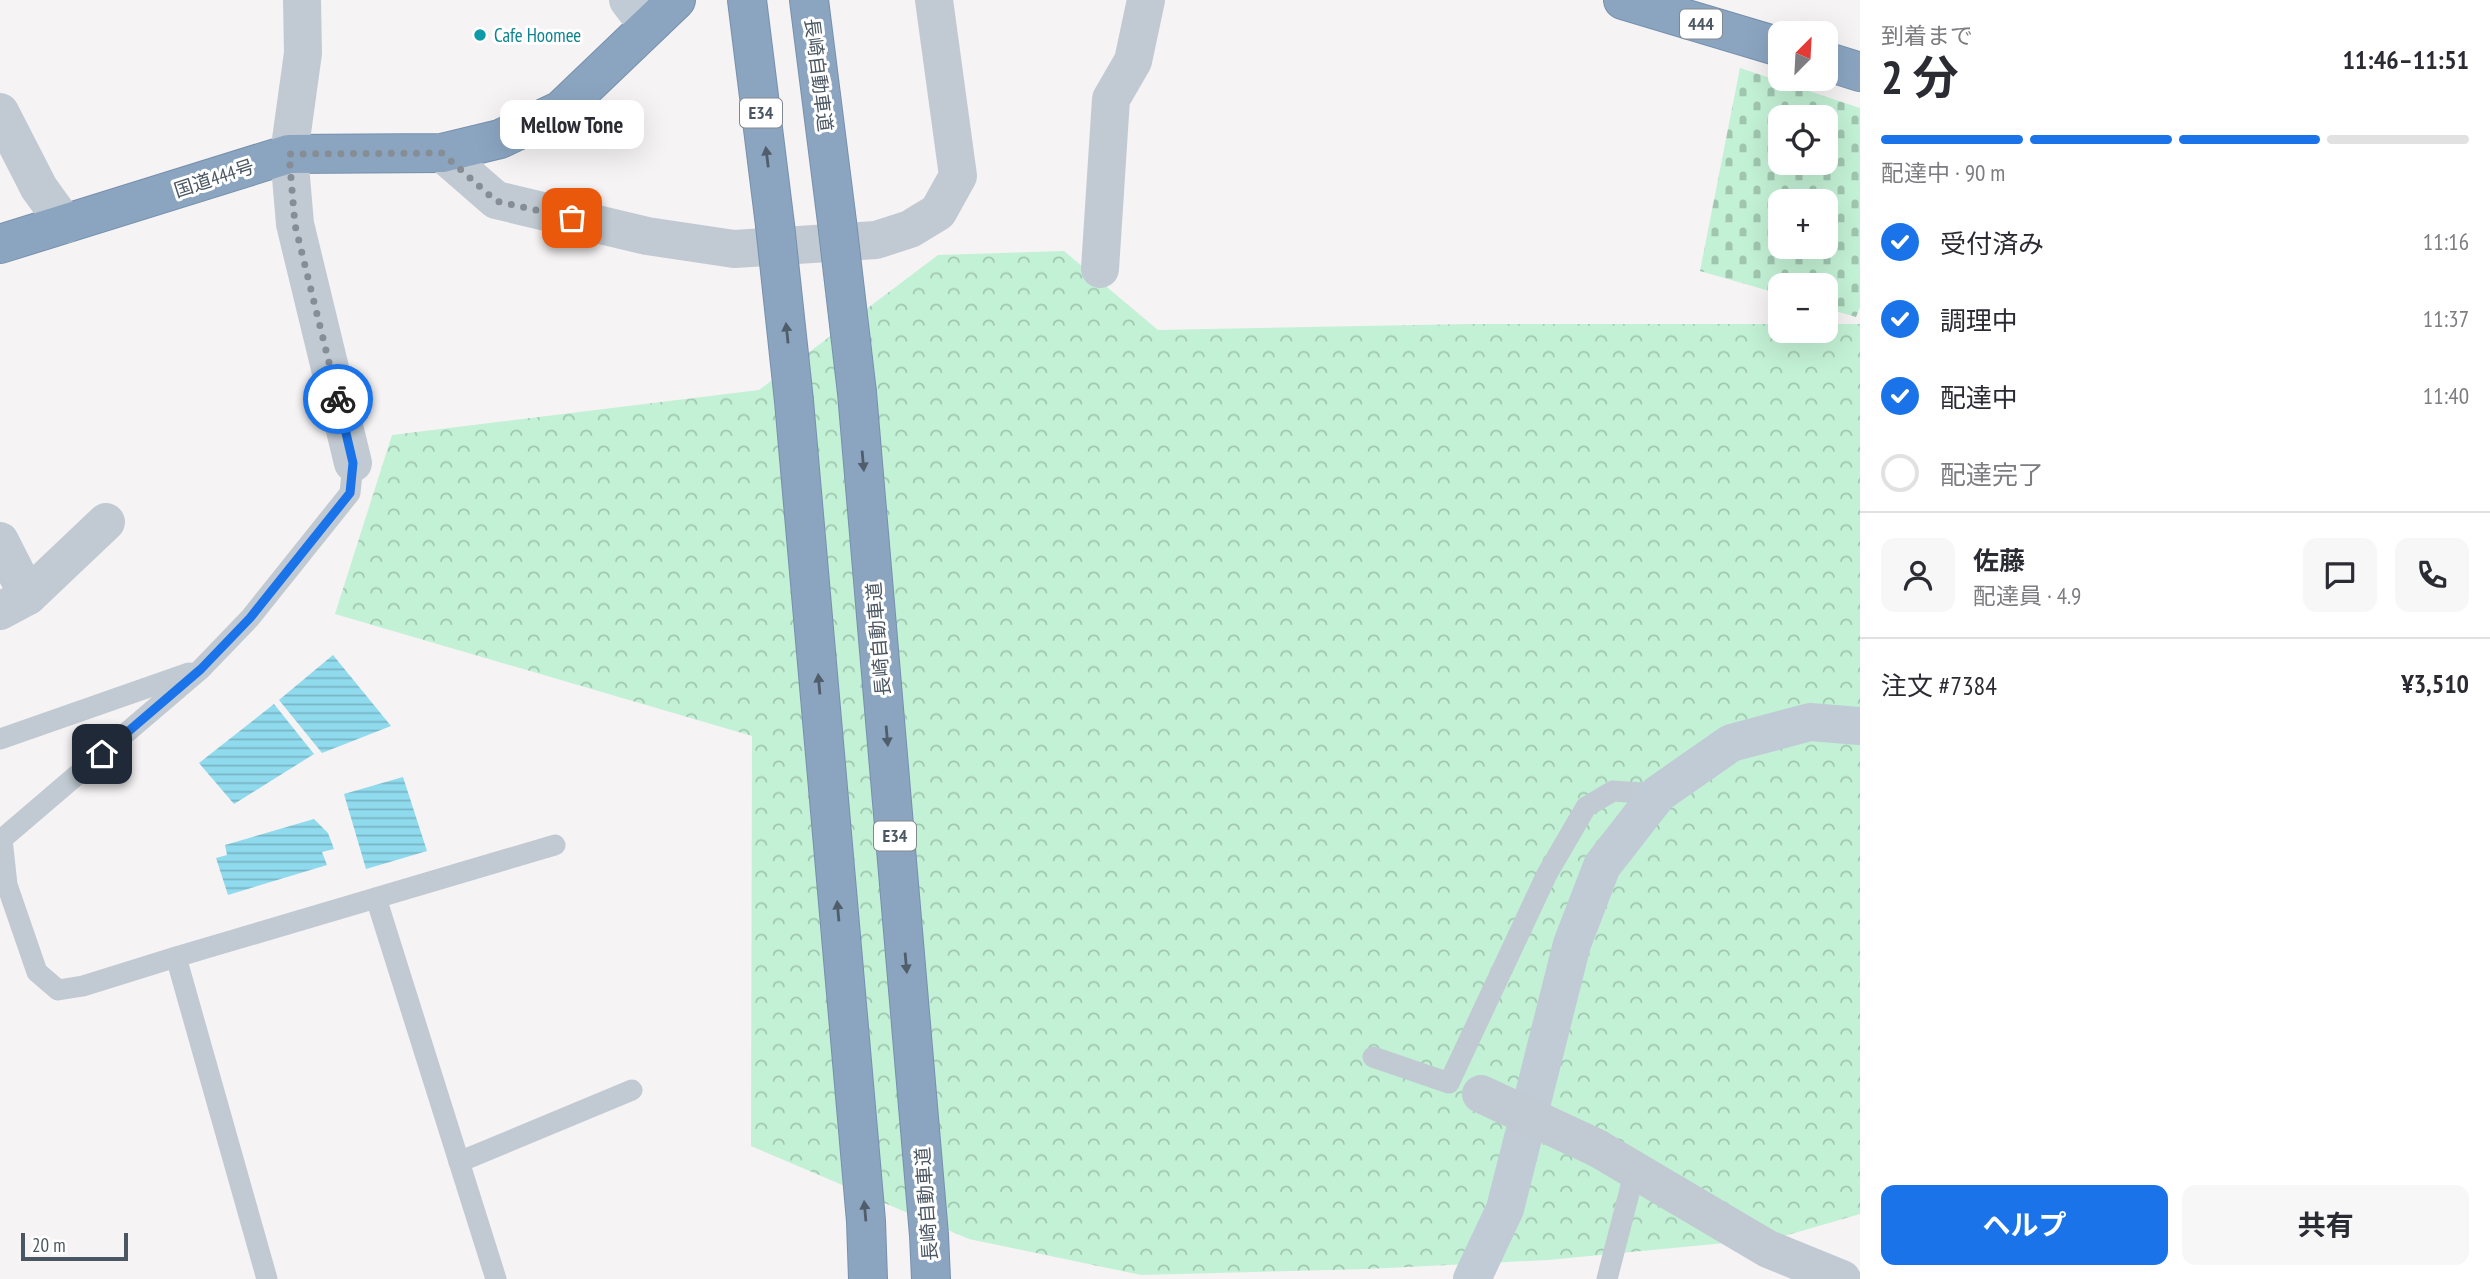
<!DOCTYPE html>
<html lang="ja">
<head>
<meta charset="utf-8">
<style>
	:root { --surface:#fff; --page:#f7f7f7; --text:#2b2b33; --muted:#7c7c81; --line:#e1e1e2; --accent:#1a73e8 }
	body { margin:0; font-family:"PT Sans Narrow","Noto Sans JP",sans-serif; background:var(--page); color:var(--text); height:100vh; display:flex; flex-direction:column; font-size:26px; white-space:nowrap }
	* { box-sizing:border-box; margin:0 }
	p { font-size:23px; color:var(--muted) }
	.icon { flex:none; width:38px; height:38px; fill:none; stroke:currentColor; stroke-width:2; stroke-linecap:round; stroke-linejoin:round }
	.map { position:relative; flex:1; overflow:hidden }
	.details { display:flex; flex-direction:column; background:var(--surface); width:630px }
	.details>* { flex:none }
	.needle { width:46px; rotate:24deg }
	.tools { position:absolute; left:1768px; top:21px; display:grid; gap:14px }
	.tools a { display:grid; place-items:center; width:70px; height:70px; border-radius:14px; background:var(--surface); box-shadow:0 7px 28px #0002; font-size:35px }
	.scale { position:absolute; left:21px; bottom:18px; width:107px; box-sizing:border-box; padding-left:7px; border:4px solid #4a5661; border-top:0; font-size:19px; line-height:24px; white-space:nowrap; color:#4a5661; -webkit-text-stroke:5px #fff; paint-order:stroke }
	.pin { position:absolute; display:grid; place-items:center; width:60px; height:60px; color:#fff; margin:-30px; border-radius:14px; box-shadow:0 4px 10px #0006 }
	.courier { position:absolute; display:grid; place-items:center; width:70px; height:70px; margin:-35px; border:5px solid #1a73e8; border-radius:50%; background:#fff; color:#222; box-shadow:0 2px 9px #0007 }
	.bubble { position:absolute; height:49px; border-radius:14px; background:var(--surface); box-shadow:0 7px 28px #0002; font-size:23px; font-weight:700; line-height:49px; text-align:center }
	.summary em { font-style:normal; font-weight:700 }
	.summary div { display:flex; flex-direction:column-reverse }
	.summary { display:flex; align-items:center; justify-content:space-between; height:119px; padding:0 21px }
	h1 { font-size:46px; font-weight:700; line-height:52px }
	.bar { display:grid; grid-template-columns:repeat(4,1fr); gap:10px 7px; align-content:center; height:84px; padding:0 21px }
	.bar i { height:9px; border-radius:5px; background:var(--line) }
	.bar .current { background:var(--accent) }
	.bar p { grid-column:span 4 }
	.line { display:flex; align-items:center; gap:18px; padding:0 21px; border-top:2px solid var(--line) }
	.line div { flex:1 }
	.round { display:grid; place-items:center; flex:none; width:74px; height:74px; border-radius:14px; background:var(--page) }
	ol { padding:0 21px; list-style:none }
	li { display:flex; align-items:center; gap:21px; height:77px }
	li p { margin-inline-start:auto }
	li .icon { padding:7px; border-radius:50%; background:var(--accent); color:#fff; stroke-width:4 }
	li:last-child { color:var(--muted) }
	li i { width:38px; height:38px; border:4px solid var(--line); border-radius:50% }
	.cta { display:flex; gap:14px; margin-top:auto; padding:14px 21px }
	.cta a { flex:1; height:80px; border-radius:14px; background:var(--accent); color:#fff; font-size:28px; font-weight:700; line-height:80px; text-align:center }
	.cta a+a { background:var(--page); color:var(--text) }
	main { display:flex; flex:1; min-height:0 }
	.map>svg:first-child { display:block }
</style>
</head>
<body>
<main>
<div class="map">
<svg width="1860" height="1279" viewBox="0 0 1860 1279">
	<defs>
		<pattern id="forest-crowns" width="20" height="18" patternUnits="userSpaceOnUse" patternTransform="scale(1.75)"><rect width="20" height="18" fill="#c3f1d5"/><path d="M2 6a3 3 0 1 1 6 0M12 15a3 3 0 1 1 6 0" fill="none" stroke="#a0c6b0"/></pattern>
		<pattern id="cemetery-stones" width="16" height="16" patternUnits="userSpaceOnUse" patternTransform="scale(1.75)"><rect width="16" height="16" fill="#c3f1d5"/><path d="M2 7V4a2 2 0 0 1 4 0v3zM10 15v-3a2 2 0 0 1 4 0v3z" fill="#a0c6b0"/></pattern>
		<pattern id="water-rules" width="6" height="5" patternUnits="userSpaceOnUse" patternTransform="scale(1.75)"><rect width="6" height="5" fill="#90daee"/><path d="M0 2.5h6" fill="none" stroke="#78b4c4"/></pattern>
	</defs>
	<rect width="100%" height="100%" fill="#f5f3f3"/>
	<!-- forest -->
	<polygon fill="url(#forest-crowns)" points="1064,251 1158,330 1470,324 1780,324 1780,331 1825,331 1825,324 1860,324 1860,1214 1777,1238 1548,1260 1368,1269 1141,1275 969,1239 751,1146 752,736 335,614 392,435 759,390 938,255"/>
	<!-- cemetery -->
	<path fill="url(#cemetery-stones)" fill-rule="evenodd" d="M1740,68L1860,108V307L1856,317L1825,308V285H1780V294L1700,271ZM1780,117H1825V163H1780ZM1780,201H1825V247H1780Z"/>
	<!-- water -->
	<g fill="url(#water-rules)">
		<polygon points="333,655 391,726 322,753 279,700"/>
		<polygon points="274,704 314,754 234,804 199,763"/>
		<polygon points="403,777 427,851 366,869 344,794"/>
		<polygon points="314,819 328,833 334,849 322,852 327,865 228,895 216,858 227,855 225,845"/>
	</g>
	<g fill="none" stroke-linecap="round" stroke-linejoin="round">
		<!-- highway casing -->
		<g stroke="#7690ad" stroke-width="40">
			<g id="highway">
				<polyline points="747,0 775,225"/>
				<polyline points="809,0 837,222"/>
				<polyline points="1623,0 1780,47"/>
				<polyline points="1825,61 1860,72"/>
				<polyline points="0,244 289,154 442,153 500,139 561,110 676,0"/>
				<polyline points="857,393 929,1235 931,1279"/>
				<polyline points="794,401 866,1221 868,1279"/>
			</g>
		</g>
		<!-- lane -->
		<g stroke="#c1cad2" stroke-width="21">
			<polyline points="0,739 189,673"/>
			<polyline points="376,898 496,1279"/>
			<polyline points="176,957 555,845"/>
			<polyline points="1373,1057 1449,1083 1547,874 1586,807 1613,791 1658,794"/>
			<polyline points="459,1162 632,1090"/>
			<polyline points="267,1279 176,957 83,986 58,990 37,972 7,885 2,839 201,669 250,618 350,493 353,463"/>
			<polyline points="1607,1279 1635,1170"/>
		</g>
		<!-- street -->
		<g stroke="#c1cad2" stroke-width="38">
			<polyline points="302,0 303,53 289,154 295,224 353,463"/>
			<polyline points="0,112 39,188 65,224"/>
			<polyline points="442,153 496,200 647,236 734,249 876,240 910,229 938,212 958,176 934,0"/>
			<polyline points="1100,269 1111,99 1133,61 1146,0"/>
			<polyline points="0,541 28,596"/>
			<polyline points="0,611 28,596 106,522"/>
			<polyline points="1597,1148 1768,1249 1842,1279"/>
		</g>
		<!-- secondary -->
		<g stroke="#c1cbd6" stroke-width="38">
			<polyline points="628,0 647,25"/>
			<polyline points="1472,1279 1505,1209 1572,944 1602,866 1658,794 1731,743 1810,722 1860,726"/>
		</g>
		<!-- highway -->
		<use href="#highway" stroke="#8ba5c1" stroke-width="38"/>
		<!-- highway-bridge casing -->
		<g stroke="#7690ad" stroke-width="40" stroke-linecap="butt">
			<g id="highway-bridge">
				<polyline points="837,222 857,393"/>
				<polyline points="775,225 794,401"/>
			</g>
		</g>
		<!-- street-bridge -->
		<polyline stroke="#c1cad2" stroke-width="38" points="1481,1094 1597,1148"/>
		<!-- highway-bridge -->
		<use href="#highway-bridge" stroke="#8ba5c1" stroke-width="38"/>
	</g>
	<!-- one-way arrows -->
	<defs><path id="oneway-solid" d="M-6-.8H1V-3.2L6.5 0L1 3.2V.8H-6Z" transform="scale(1.75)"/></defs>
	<g fill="#505e6b">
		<use href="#oneway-solid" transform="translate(767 157) rotate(-97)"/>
		<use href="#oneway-solid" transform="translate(787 333) rotate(-96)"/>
		<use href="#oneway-solid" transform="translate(863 461) rotate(85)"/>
		<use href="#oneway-solid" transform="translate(819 684) rotate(-95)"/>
		<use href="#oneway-solid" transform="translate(887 736) rotate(85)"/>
		<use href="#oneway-solid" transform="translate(838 911) rotate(-95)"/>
		<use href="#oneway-solid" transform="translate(906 963) rotate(85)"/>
		<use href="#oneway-solid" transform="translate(865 1211) rotate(-95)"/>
	</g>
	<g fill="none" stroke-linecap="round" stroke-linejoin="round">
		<!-- done -->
		<polyline stroke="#868d94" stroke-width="7" stroke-dasharray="0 12.6" points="338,399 295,225 289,154 442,153 496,201 572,218"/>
		<!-- route -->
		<polyline stroke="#1a73e8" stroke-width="9" points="102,754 201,669 250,618 350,493 353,463 338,399"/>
	</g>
	<!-- markers -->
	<circle fill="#0f9aa8" stroke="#fff" stroke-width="2.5" cx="480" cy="35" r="7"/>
	<g text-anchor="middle" stroke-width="6" stroke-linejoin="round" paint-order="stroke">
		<!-- shield labels -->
		<g fill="#fff" stroke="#808990" stroke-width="2">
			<rect x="1680" y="9.5" width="42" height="29" rx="5"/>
			<rect x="740" y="98.5" width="42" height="29" rx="5"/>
			<rect x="874" y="821.5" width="42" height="29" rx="5"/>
		</g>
		<g font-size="18" font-weight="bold" fill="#4a5661">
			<text x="1701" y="30">444</text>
			<text x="761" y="119">E34</text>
			<text x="895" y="842">E34</text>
		</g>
		<!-- culture labels -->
		<g font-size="19" fill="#0d838f" stroke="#fff" text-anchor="start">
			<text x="494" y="42">Cafe Hoomee</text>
		</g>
		<!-- street labels -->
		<g font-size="19" fill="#4a5661" stroke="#fff">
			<text transform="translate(819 75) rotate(83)" y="7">長崎自動車道</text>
			<text transform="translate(214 178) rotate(-18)" y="7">国道444号</text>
			<text transform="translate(878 639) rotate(-95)" y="7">長崎自動車道</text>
			<text transform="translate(926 1204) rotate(-94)" y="7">長崎自動車道</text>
		</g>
	</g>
</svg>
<div class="tools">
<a><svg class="needle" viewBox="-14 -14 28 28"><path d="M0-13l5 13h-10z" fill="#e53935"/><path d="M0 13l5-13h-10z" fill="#7c7c81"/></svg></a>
<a><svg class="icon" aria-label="locate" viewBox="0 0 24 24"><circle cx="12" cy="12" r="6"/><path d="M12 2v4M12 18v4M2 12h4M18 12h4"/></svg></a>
<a>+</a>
<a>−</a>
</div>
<div class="scale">20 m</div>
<div class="pin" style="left:572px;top:218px;background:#ea580c"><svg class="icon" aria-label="bag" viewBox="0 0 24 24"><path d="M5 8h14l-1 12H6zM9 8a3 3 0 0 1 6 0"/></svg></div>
<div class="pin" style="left:102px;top:754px;background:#1f2937"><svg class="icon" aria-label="home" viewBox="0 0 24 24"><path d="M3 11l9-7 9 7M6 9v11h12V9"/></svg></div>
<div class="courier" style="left:338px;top:399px"><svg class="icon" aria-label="bike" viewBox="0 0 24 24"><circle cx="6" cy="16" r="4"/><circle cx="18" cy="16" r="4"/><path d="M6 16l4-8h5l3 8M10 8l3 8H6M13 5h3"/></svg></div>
<div class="bubble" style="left:500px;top:100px;width:144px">Mellow Tone</div>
</div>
<section class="details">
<div class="summary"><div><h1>2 分</h1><p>到着まで</p></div><em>11:46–11:51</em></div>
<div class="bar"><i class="current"></i><i class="current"></i><i class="current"></i><i></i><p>配達中 · 90 m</p></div>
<ol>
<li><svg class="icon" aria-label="check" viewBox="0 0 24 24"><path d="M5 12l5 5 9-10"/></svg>受付済み<p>11:16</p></li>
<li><svg class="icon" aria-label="check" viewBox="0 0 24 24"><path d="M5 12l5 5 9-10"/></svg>調理中<p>11:37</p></li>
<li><svg class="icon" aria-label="check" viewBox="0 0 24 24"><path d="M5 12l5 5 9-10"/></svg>配達中<p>11:40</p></li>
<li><i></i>配達完了</li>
</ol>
<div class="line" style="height:126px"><a class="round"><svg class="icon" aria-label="person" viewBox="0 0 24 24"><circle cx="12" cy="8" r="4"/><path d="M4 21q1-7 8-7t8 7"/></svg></a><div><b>佐藤</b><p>配達員 · 4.9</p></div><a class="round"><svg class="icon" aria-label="chat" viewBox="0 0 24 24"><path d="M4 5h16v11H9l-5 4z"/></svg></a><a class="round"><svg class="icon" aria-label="phone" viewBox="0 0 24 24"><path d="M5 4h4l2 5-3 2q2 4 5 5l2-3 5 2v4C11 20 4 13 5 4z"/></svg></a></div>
<div class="line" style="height:91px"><div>注文 #7384</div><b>¥3,510</b></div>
<div class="cta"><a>ヘルプ</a><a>共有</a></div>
</section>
</main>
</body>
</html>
